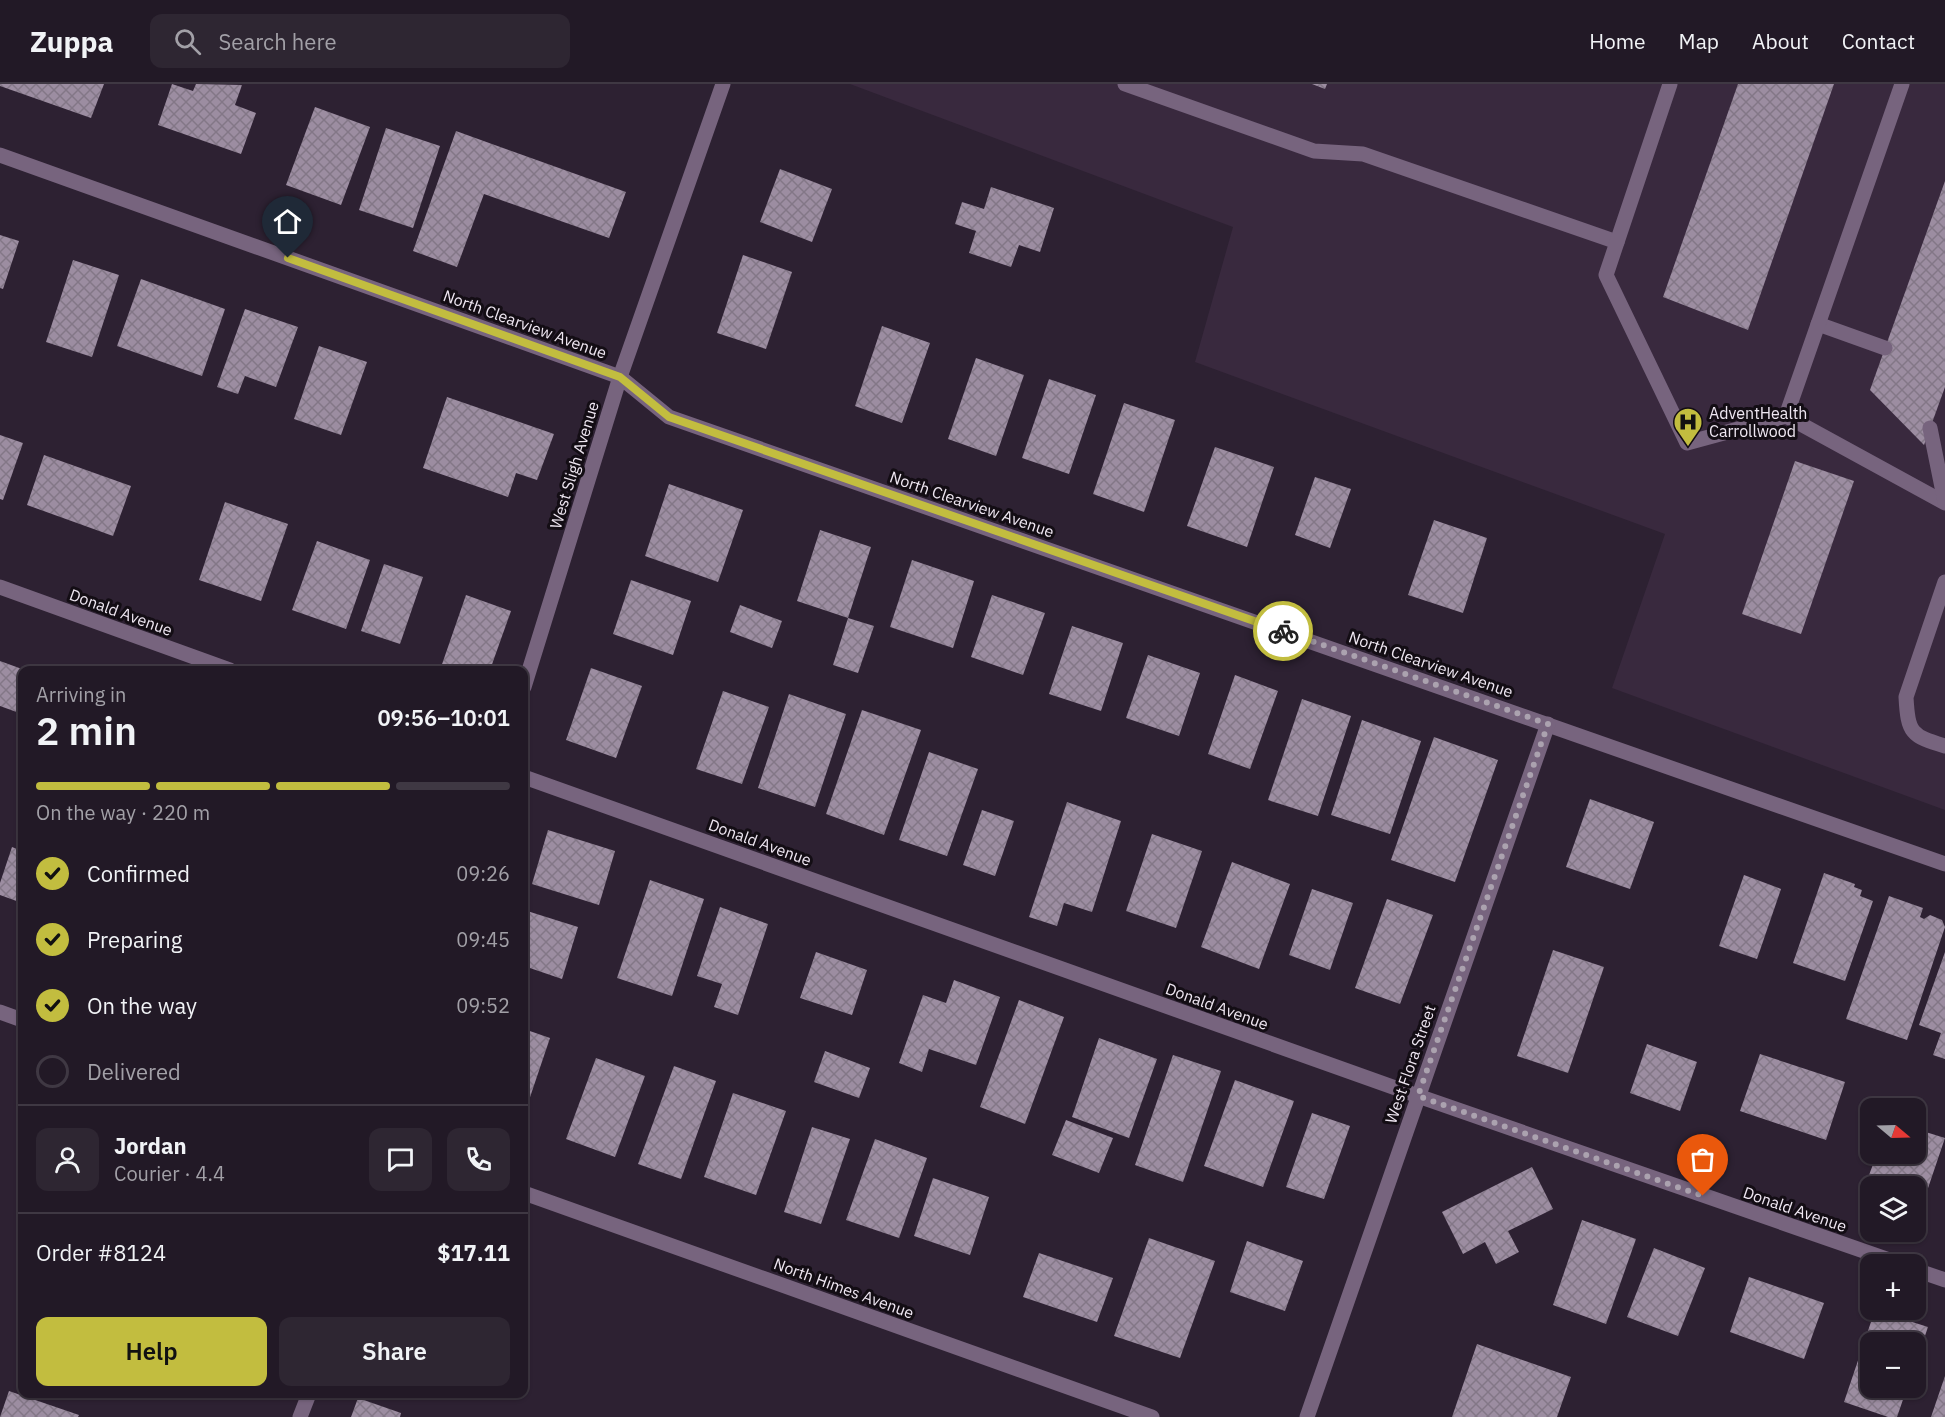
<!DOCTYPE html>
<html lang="en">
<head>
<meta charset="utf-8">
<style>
	:root { --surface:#221926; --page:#2e2632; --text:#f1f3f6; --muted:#a2a0a7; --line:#3f3843; --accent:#c2bd3f }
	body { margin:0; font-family:"IBM Plex Sans",sans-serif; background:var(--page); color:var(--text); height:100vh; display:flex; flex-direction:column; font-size:22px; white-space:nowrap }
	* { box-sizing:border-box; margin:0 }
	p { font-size:20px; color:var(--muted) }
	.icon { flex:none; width:33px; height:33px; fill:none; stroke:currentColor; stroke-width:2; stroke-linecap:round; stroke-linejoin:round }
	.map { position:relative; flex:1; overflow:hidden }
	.details { position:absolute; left:18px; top:582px; width:510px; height:732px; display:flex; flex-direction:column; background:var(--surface); border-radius:12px; box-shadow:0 2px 4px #0004,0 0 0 2px var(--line) }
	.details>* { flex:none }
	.needle { width:39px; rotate:109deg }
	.tools { position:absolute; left:1860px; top:1014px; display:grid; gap:12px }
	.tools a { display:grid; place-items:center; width:66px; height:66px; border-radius:12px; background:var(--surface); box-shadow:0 2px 4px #0004,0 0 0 2px var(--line); font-size:30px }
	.pin { position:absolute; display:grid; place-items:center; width:51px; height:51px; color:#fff; margin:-62px -26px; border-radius:50% 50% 50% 0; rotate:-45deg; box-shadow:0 0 6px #0007 }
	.pin .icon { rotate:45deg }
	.courier { position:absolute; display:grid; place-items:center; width:60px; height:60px; margin:-30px; border:4px solid #c2bd3f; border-radius:50%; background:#fff; color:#222; box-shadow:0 2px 8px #0007 }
	.overview em { font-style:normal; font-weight:600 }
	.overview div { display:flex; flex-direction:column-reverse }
	.overview { display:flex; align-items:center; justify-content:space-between; height:102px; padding:0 18px }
	h1 { font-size:39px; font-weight:600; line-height:45px }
	.bar { display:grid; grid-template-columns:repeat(4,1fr); gap:9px 6px; align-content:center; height:72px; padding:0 18px }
	.bar i { height:8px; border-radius:4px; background:var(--line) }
	.bar .active { background:var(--accent) }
	.bar p { grid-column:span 4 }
	.line { display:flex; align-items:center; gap:15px; padding:0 18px; border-top:2px solid var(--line) }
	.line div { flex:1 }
	.round { display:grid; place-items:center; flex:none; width:63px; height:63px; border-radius:12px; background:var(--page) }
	ol { padding:0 18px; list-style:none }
	li { display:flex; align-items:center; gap:18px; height:66px }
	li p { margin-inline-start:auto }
	li .icon { padding:6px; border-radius:50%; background:var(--accent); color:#111; stroke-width:4 }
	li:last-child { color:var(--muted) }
	li i { width:33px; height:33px; border:3px solid var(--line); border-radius:50% }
	.button { display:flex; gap:12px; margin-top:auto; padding:12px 18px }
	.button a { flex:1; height:69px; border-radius:12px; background:var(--accent); color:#111; font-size:24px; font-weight:600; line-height:69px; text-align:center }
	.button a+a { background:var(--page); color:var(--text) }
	header { display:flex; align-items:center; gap:36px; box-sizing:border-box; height:84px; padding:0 30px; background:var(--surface); border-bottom:2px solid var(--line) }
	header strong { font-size:28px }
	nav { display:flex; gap:33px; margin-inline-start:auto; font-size:21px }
	.search { width:420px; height:54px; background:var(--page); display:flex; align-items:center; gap:15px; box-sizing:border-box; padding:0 21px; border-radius:12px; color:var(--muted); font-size:22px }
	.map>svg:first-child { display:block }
</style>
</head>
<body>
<header>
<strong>Zuppa</strong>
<div class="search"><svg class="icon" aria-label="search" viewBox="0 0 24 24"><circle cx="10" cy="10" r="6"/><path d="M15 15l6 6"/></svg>Search here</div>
<nav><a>Home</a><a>Map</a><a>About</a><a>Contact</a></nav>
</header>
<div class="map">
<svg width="1945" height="1333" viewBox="0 0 1945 1333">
	<defs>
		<pattern id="building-cross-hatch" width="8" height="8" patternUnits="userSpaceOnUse" patternTransform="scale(1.5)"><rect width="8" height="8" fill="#9c8da1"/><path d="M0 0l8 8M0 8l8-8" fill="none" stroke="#837787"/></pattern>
	</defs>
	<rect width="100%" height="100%" fill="#2d2132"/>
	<!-- built -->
	<polygon fill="#39293e" points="850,0 1945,0 1945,726 1612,604 1665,450 1195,278 1233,143"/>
	<!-- building -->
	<g fill="url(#building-cross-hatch)">
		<polygon points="0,0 104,0 91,34 0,2"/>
		<polygon points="172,0 193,7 196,0 242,1 235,21 256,29 241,70 158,41"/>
		<polygon points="1312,0 1327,0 1325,5"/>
		<polygon points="1738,0 1834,0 1748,246 1663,213"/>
		<polygon points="315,23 370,43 341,121 286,101"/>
		<polygon points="386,44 440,62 413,144 359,126"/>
		<polygon points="456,47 626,108 609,154 484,110 457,183 413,167"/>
		<polygon points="780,85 832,105 812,158 760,138"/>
		<polygon points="1945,97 1945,303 1924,361 1870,306"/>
		<polygon points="991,103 1054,124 1040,168 1019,161 1011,183 969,169 976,147 955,140 962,118 984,125"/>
		<polygon points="0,151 19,157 3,205 0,204"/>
		<polygon points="743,171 792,188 766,265 717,249"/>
		<polygon points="73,176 119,191 92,273 46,258"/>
		<polygon points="141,195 225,225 202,292 117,262"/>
		<polygon points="245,225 298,243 276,303 245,292 238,310 217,303"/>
		<polygon points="882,242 930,259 902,339 855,322"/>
		<polygon points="319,262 367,278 341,351 294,335"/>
		<polygon points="976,274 1024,291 996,372 948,355"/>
		<polygon points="1049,295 1096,311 1069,390 1022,374"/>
		<polygon points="447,313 554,350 537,396 516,389 508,413 423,384"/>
		<polygon points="1124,319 1175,336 1144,428 1093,410"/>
		<polygon points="0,351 23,359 3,416 0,415"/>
		<polygon points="1215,363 1274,383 1247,463 1187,442"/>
		<polygon points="44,371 131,402 113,452 27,421"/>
		<polygon points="1795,377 1854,397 1801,550 1742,530"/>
		<polygon points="1315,393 1351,405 1330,464 1295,451"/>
		<polygon points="669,400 743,426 718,498 645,472"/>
		<polygon points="225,418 288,440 261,517 199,496"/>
		<polygon points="1434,436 1487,454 1463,529 1408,511"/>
		<polygon points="820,446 871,463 848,534 797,517"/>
		<polygon points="317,457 370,476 346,545 292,526"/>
		<polygon points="912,476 974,497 953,564 890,543"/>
		<polygon points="384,480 423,493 400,560 361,547"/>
		<polygon points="631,496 691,517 673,571 613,550"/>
		<polygon points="466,511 511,527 490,586 440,586"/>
		<polygon points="992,511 1045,529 1023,591 971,573"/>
		<polygon points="740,521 782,537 772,564 730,548"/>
		<polygon points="848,534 874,542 858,589 833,581"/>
		<polygon points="1072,542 1123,559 1101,627 1049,610"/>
		<polygon points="1148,571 1200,589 1179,652 1126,634"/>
		<polygon points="0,577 22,585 22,630 0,622"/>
		<polygon points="591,584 642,602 616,674 566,656"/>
		<polygon points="1235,591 1278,607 1250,685 1208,670"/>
		<polygon points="723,607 769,623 742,700 696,685"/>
		<polygon points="789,610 846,630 815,723 758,704"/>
		<polygon points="1302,615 1351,632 1318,732 1268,716"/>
		<polygon points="862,626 921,646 884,751 826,730"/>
		<polygon points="1362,636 1421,657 1390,750 1331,731"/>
		<polygon points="1434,653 1498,676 1455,798 1391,776"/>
		<polygon points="929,668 978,685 947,772 899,756"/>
		<polygon points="1590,715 1654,738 1630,805 1566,783"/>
		<polygon points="1067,718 1121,737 1092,828 1064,819 1057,842 1029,833"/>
		<polygon points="982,726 1014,737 995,792 963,781"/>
		<polygon points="548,746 615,767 599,821 532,800"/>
		<polygon points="1152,750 1202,767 1176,844 1126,827"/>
		<polygon points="12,763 22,767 22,819 0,811 0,799"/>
		<polygon points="1232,778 1290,800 1259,885 1201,863"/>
		<polygon points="1824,789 1855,800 1854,803 1862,806 1860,812 1873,817 1845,897 1793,879"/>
		<polygon points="1744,791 1781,805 1757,875 1719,862"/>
		<polygon points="650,796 704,815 672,912 617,894"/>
		<polygon points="1312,805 1353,819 1330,886 1289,871"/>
		<polygon points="1889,812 1923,824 1920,833 1924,835 1930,831 1942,836 1945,843 1907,956 1846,935"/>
		<polygon points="1387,815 1433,831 1400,920 1355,904"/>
		<polygon points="720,823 768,840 738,931 714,923 722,900 697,892"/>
		<polygon points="524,826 578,843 562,895 524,882"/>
		<polygon points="1553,866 1604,883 1568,989 1517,972"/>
		<polygon points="816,868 867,886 852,931 800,914"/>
		<polygon points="1945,868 1945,975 1933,971 1941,949 1919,941"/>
		<polygon points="954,896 1000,913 976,981 929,965 922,988 899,979 923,911 946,919"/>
		<polygon points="1019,916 1064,933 1025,1040 980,1023"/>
		<polygon points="524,945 550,954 526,1025 524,1024"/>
		<polygon points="1099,954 1157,975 1129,1054 1072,1033"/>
		<polygon points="1647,960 1697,978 1680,1027 1630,1009"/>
		<polygon points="825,967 870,984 859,1014 814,998"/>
		<polygon points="1760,970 1845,998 1826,1056 1740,1027"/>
		<polygon points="1173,971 1221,987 1183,1098 1135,1081"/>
		<polygon points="596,974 645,992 615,1073 566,1055"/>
		<polygon points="674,982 716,997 681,1095 638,1080"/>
		<polygon points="1235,996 1294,1017 1263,1103 1204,1082"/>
		<polygon points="733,1009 786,1027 756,1111 704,1093"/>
		<polygon points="1312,1029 1350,1042 1324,1115 1286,1103"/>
		<polygon points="1066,1036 1113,1054 1099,1089 1052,1071"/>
		<polygon points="812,1043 850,1055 821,1140 784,1128"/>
		<polygon points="1916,1045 1945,1054 1926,1110 1916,1107 1916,1102 1903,1102 1869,1091 1877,1070 1916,1070"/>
		<polygon points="875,1055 927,1074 899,1154 846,1136"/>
		<polygon points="1532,1083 1553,1125 1508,1147 1519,1168 1496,1180 1485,1158 1463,1170 1442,1128"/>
		<polygon points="933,1094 989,1113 970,1171 914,1152"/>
		<polygon points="1582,1136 1636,1155 1606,1240 1553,1221"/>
		<polygon points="1149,1154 1215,1177 1180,1274 1114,1252"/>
		<polygon points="1247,1157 1303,1177 1285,1227 1230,1208"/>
		<polygon points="1654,1164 1705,1184 1678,1252 1627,1233"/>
		<polygon points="1039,1169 1113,1194 1097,1238 1023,1213"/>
		<polygon points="1749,1193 1824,1219 1804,1275 1730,1248"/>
		<polygon points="1875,1226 1928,1243 1916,1278 1916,1258 1870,1258 1870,1304 1907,1304 1897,1333 1888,1333 1844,1318"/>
		<polygon points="1477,1260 1571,1293 1557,1333 1452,1333"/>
		<polygon points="1945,1293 1945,1333 1931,1333 1945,1292"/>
		<polygon points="9,1307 79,1331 78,1333 0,1333"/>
		<polygon points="358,1314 401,1329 400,1333 351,1333"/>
	</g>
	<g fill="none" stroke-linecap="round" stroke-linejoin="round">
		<!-- service -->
		<g stroke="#77647e" stroke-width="15">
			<polyline points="1125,0 1314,67 1363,70 1617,158"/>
			<polyline points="1670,0 1606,191 1687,359 1786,332 1945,419"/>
			<polyline points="1818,240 1885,264"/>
			<polyline points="1786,332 1902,0"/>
			<polyline points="1930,344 1945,418"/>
			<path d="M1945,498L1906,613C1908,649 1911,652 1945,662"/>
		</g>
		<!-- minor -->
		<g stroke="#77647e" stroke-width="15">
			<polyline points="0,71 620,293 669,333 1945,780"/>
			<polyline points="0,503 230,586"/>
			<polyline points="524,603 620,293 723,0"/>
			<polyline points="524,693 1418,1012 1901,1180"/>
			<polyline points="1916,1186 1945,1196"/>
			<polyline points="300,1333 309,1310"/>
			<polyline points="1307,1333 1548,640"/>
		</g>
		<!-- tertiary -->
		<g stroke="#77647e" stroke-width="15">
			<polyline points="0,928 22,936"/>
			<polyline points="524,1109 1152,1333"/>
		</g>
	</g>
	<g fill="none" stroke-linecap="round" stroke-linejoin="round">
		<!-- done -->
		<polyline stroke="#aba2af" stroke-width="6" stroke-dasharray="0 10.8" points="1283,547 1548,640 1418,1012 1703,1112"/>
		<!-- route -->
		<polyline stroke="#c2bd3f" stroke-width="8" points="288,174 620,293 669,333 1283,547"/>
	</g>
	<!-- icons -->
	<defs>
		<g id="hospital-pin" transform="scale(1.5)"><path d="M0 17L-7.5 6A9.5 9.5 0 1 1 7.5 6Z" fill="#c2bd3f" stroke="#130d14"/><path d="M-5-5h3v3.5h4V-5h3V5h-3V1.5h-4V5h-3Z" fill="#111"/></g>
	</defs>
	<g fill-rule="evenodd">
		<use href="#hospital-pin" x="1688" y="338"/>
	</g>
	<g text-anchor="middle" stroke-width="6" stroke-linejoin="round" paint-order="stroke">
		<!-- street labels -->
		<g font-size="16" fill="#efe7f2" stroke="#130d14">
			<text transform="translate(525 240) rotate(20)" y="6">North Clearview Avenue</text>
			<text transform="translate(574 381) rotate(-73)" y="6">West Sligh Avenue</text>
			<text transform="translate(972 420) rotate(19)" y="6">North Clearview Avenue</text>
			<text transform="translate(121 528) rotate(20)" y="6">Donald Avenue</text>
			<text transform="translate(1431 580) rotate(19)" y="6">North Clearview Avenue</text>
			<text transform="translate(760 758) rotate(20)" y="6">Donald Avenue</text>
			<text transform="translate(1217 922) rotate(20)" y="6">Donald Avenue</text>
			<text transform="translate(1410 980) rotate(-71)" y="6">West Flora Street</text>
			<text transform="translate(1795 1125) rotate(19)" y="6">Donald Avenue</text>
			<text transform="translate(844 1204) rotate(20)" y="6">North Himes Avenue</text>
		</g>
		<!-- poi labels -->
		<g font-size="16" fill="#efe7f2" stroke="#130d14" text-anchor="start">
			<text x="1709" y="335">AdventHealth<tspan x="1709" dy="18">Carrollwood</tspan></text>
		</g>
	</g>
</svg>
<div class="tools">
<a><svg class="needle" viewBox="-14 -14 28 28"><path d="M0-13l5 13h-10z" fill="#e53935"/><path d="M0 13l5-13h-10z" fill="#a2a0a7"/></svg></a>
<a><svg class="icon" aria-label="layers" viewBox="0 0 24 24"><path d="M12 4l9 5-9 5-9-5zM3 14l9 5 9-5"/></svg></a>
<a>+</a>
<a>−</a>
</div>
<div class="pin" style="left:1703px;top:1112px;background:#ea580c"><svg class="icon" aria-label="bag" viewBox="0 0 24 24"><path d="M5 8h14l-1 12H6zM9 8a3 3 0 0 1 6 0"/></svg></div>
<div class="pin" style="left:288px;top:174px;background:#1f2937"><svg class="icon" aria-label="home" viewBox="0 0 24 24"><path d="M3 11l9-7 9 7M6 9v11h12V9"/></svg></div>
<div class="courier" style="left:1283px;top:547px"><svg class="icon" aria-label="bike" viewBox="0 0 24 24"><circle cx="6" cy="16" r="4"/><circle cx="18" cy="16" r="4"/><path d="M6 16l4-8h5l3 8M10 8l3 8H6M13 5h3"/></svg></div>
<section class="details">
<div class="overview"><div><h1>2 min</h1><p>Arriving in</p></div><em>09:56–10:01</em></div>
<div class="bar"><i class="active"></i><i class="active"></i><i class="active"></i><i></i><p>On the way · 220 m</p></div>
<ol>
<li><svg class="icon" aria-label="check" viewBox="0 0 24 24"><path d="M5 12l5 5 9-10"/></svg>Confirmed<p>09:26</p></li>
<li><svg class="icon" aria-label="check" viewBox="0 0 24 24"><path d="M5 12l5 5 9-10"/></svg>Preparing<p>09:45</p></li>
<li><svg class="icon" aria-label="check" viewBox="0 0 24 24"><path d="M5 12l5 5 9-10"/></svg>On the way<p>09:52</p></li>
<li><i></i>Delivered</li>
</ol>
<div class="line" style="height:108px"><a class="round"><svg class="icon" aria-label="person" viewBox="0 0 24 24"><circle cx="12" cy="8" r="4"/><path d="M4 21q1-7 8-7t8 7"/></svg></a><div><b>Jordan</b><p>Courier · 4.4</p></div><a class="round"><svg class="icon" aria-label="chat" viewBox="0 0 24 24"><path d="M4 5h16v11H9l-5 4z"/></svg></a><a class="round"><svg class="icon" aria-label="phone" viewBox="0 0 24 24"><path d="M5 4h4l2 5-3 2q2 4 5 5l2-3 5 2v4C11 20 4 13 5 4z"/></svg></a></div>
<div class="line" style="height:78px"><div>Order #8124</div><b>$17.11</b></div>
<div class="button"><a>Help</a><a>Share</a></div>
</section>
</div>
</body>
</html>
